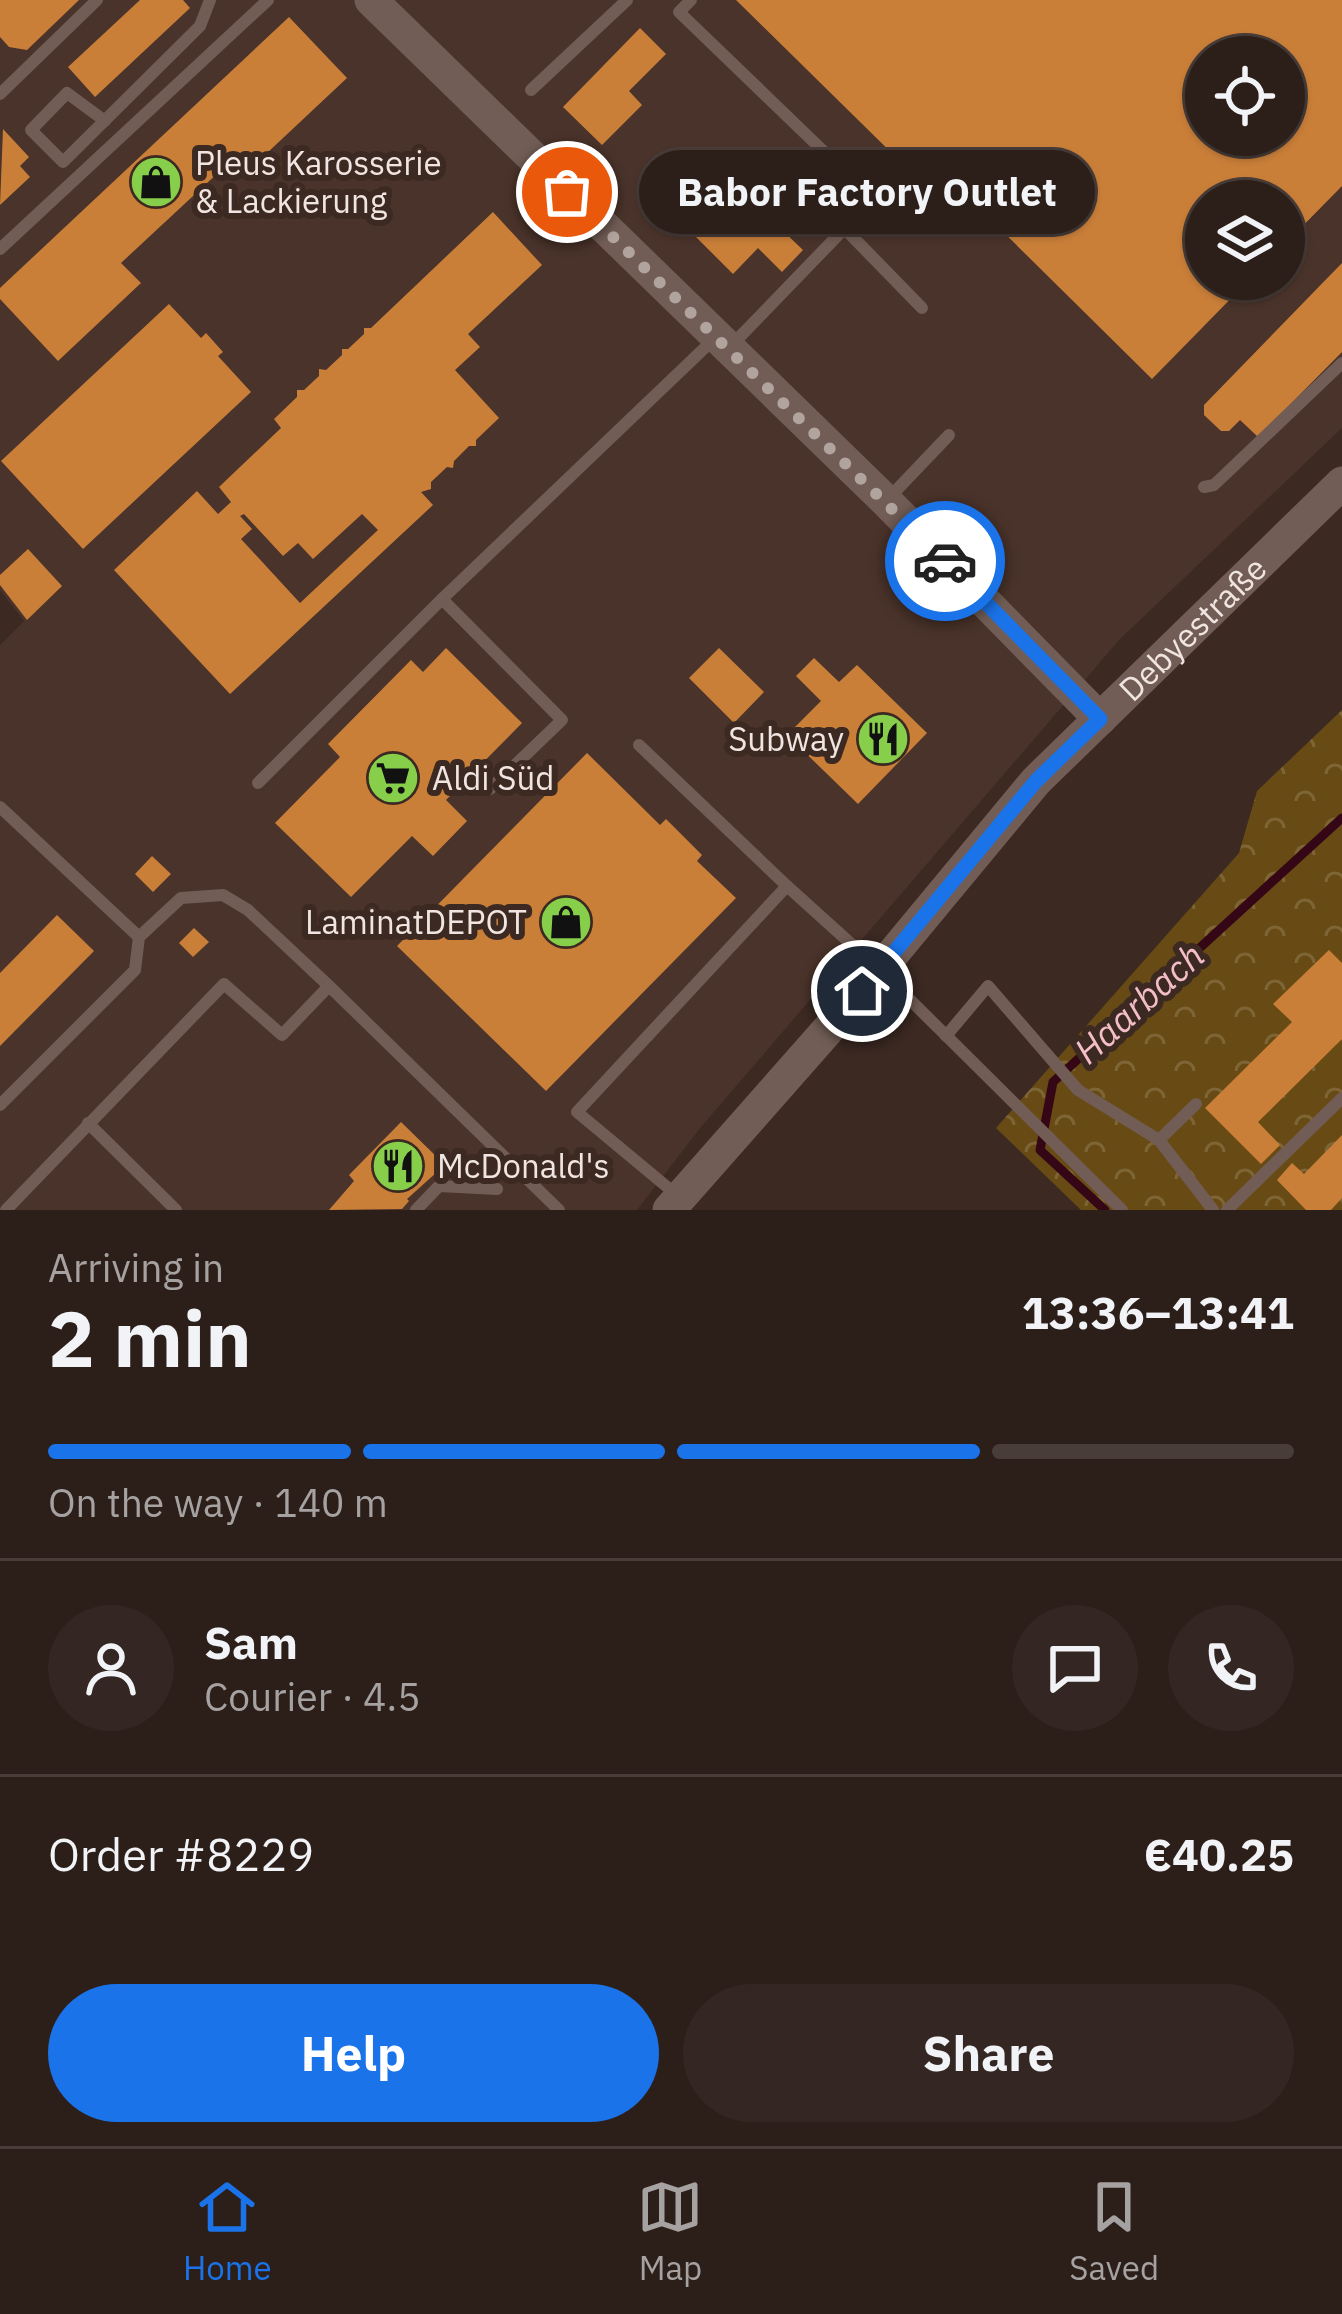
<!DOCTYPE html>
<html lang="en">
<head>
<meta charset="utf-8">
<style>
	:root { --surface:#2c1f1a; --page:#342723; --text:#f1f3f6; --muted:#a6a2a2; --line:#483d39; --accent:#1a73e8 }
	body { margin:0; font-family:"IBM Plex Sans",sans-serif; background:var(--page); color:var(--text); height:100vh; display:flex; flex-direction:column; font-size:45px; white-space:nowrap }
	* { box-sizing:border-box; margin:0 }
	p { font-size:39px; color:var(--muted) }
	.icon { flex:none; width:66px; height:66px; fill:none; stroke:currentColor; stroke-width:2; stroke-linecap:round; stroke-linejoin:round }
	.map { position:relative; height:1210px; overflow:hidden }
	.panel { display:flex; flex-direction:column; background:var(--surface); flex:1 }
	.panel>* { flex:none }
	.tools { position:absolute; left:1185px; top:36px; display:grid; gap:24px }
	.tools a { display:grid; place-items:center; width:120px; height:120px; border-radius:50%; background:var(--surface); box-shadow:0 3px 9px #0004,0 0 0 3px var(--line); font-size:60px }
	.pin { position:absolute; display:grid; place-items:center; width:102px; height:102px; color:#fff; margin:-51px; border:6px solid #fff; border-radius:50%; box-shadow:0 3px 12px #0007 }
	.courier { position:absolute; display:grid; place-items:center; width:120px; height:120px; margin:-60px; border:9px solid #1a73e8; border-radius:50%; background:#fff; color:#222; box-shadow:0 3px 15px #0007 }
	.bubble { position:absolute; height:84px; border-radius:42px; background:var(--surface); box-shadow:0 3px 9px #0004,0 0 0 3px var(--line); font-size:39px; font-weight:700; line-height:84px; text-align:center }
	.headline em { font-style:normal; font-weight:700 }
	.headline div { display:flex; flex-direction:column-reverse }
	.headline { display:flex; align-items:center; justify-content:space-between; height:204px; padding:0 48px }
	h1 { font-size:78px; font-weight:700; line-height:90px }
	.bar { display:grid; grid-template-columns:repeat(4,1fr); gap:18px 12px; align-content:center; height:144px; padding:0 48px }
	.bar i { height:15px; border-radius:9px; background:var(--line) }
	.bar .active { background:var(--accent) }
	.bar p { grid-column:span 4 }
	.line { display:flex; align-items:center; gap:30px; padding:0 48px; border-top:3px solid var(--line) }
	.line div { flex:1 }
	.round { display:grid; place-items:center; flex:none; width:126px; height:126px; border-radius:63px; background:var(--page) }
	.button { display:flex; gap:24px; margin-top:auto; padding:24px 48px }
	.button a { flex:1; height:138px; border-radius:72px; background:var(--accent); color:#fff; font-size:48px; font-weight:700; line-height:138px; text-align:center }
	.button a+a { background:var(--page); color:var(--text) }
	.menu { display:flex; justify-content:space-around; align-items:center; height:168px; border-top:3px solid var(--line); background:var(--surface); font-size:33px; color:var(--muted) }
	.menu a { display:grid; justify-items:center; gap:6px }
	.menu .active { color:var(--accent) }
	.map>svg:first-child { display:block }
</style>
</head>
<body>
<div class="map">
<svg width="1342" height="1210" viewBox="0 0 1342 1210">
	<defs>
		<pattern id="forest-crowns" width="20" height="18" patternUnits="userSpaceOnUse" patternTransform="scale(3)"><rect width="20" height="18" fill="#684b14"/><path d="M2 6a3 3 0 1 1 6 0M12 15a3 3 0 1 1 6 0" fill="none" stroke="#7e6536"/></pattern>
	</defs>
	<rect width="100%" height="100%" fill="#3b2922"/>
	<!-- built -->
	<path fill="#4a332a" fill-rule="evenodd" d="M0,0H1342V428L1120,639L701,1127L637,1210H0V645L24,621L0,590ZM1206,57H1284V135H1206ZM1206,201H1284V279H1206Z"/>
	<!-- forest -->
	<polygon fill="url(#forest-crowns)" points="1342,710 1342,1210 1081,1210 996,1128 1239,853 1257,791"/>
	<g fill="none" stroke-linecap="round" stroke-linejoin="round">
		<!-- stream -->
		<polyline stroke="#350615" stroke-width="9" points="1105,1210 1040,1150 1053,1082 1342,818"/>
	</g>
	<!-- building -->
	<g fill="#ca7f39" fill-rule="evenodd">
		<polygon points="0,0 79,0 27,50 9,47 0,37"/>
		<polygon points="140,0 183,0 190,8 95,97 68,67"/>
		<path d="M736,0H1342V186L1284,245V201H1206V279H1250L1152,379L985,214L970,230ZM1206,57H1284V135H1206Z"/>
		<polygon points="289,17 347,78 248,171 235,157 121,263 141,283 58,361 0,299 0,288"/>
		<polygon points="640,28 666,54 629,91 642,105 602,145 563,107"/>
		<polygon points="3,129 29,157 20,166 30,177 0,205"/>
		<polygon points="756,155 804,202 779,227 803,250 782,272 758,248 733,274 686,227"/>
		<path d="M493,212L542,265L468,334L480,347L455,370L499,418L476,440V446H469L454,461L453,468L447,467L431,482V489L421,492L433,505L230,694L114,570L197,491L218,514L231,502L219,487L281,428L274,419L297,397V390H304L319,376V369L326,370L342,355V349H348L364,334V328H371ZM244,514L283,556L298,543L313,559L362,514L378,530L300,603L241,539L252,529L240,516Z"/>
		<polygon points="1342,263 1342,352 1258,437 1240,420 1229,431 1221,431 1204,415 1204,405"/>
		<polygon points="169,304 201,338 206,333 223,352 218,356 251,392 83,549 1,461"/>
		<polygon points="28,549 62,586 27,620 0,585 0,575"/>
		<polygon points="446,648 522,723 446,800 467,821 433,856 412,836 351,897 275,823 340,757 328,744 411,660 423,672"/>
		<polygon points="719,648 764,692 734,723 689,678"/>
		<polygon points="814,658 839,682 857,665 927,733 858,804 787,735 821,701 796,676"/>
		<polygon points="587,753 660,825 666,819 702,855 697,861 736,898 546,1091 397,946"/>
		<polygon points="152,856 171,874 153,892 135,874"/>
		<polygon points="57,915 94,951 0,1046 0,973"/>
		<polygon points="194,928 209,942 193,957 179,943"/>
		<polygon points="1329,950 1342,963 1342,1039 1258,1122 1280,1145 1261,1164 1205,1108 1292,1022 1273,1004"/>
		<polygon points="401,1122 442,1162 435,1170 437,1172 407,1199 409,1201 402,1209 329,1210 354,1181 349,1175"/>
		<polygon points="1342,1135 1342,1198 1331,1210 1306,1210 1277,1180 1292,1163 1304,1174"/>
	</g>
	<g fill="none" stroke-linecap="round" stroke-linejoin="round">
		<!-- service -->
		<g stroke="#715d55" stroke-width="12">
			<polyline points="691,0 679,12 873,199 729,348"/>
			<polyline points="531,90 627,0"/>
			<polyline points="0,94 97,0"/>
			<polyline points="105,121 67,93 31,130 63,162 200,26 210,0"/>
			<polyline points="845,229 922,308"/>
			<polyline points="0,249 268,0"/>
			<polyline points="1204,487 1214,485 1342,363"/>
			<polyline points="887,500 949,435"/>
			<polyline points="442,599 562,720 490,789"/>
			<polyline points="639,745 787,886"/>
			<polyline points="258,783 442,599 714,339"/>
			<polyline points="0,807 139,937"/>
			<polyline points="946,1036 988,986 1078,1090 1159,1140 1213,1210"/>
			<polyline points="0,1105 135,970 139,937 181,898 223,895 248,910 329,986 559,1210"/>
			<polyline points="88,1123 176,1210"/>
			<polyline points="1159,1140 1196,1104"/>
			<polyline points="678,1196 577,1112 787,886 880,970 1122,1210"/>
			<polyline points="6,1210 224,984 282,1035 329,986"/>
			<polyline points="416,1210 439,1186 497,1189"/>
			<polyline points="1227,1210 1342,1098"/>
		</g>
		<!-- tertiary -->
		<polyline stroke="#715d55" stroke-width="33" points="371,0 886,501 1100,719"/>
		<!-- secondary -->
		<path stroke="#715d55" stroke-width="33" id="s1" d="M669,1210L862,991L1036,781L1342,483"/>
	</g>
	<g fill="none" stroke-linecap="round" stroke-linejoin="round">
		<!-- done -->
		<polyline stroke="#b1a39e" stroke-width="12" stroke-dasharray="0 21.6" points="567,192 945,561"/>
		<!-- route -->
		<polyline stroke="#1a73e8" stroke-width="15" points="862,991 1036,781 1100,719 945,561"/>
	</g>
	<!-- icons -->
	<defs>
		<g id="shop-disc" transform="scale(2.7)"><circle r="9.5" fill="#87cf4a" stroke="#3b2922"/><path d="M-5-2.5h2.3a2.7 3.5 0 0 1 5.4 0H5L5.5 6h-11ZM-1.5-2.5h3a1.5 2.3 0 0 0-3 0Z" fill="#111"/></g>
		<g id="restaurant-disc" transform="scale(2.7)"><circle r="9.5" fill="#87cf4a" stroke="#3b2922"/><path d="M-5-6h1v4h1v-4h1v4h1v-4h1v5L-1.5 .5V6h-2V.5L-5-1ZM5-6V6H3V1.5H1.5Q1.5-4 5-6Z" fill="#111"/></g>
		<g id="supermarket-disc" transform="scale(2.7)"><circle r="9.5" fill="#87cf4a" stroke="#3b2922"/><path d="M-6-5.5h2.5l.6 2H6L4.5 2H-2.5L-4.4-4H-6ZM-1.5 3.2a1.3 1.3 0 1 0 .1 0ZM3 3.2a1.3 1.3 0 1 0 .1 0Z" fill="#111"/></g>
	</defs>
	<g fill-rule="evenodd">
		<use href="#shop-disc" x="156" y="182"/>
		<use href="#restaurant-disc" x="883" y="739"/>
		<use href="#supermarket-disc" x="393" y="778"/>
		<use href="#shop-disc" x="566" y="922"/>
		<use href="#restaurant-disc" x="398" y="1166"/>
	</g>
	<g text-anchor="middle" stroke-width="12" stroke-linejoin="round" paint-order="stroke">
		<!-- poi labels -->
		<g font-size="33" fill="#f1e5e1" stroke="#3b2922" text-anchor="start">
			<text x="195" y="175">Pleus Karosserie<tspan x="195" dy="38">&amp; Lackierung</tspan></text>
			<text x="844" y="751" text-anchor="end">Subway</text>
			<text x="432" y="790">Aldi Süd</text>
			<text x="527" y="934" text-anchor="end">LaminatDEPOT</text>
			<text x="437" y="1178">McDonald's</text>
		</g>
		<!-- street labels -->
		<g font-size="33" fill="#f1e5e1" stroke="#3b2922">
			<text dy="12" stroke="none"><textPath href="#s1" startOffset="783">Debyestraße</textPath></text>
		</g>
		<!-- water labels -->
		<g font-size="36" font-style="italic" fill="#f3bec8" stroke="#3b2922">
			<text transform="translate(1139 1003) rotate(-42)" y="13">Haarbach</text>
		</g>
	</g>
</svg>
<div class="tools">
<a><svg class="icon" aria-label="locate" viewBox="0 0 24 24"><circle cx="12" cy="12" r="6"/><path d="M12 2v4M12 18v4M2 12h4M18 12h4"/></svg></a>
<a><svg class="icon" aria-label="layers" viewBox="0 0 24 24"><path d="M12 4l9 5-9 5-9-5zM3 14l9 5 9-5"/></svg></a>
</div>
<div class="pin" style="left:567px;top:192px;background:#ea580c"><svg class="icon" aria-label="bag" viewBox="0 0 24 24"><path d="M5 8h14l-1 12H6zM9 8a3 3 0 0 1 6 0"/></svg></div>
<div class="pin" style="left:862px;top:991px;background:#1f2937"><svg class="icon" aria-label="home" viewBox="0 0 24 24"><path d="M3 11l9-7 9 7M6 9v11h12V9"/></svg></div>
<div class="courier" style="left:945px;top:561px"><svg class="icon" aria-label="car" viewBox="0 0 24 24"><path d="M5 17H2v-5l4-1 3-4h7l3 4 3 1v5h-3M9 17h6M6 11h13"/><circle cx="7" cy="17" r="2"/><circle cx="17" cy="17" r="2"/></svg></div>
<div class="bubble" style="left:639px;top:150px;width:456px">Babor Factory Outlet</div>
</div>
<section class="panel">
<div class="headline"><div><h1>2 min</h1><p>Arriving in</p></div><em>13:36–13:41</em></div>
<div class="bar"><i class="active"></i><i class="active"></i><i class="active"></i><i></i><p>On the way · 140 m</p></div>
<div class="line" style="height:216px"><a class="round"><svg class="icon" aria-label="person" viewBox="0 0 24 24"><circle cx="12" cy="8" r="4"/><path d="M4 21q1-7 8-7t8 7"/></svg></a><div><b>Sam</b><p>Courier · 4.5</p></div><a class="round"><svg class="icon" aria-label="chat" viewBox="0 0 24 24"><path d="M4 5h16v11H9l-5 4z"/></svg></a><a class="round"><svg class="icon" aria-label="phone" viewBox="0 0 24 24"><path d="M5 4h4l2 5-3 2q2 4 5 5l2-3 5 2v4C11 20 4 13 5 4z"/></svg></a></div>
<div class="line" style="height:156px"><div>Order #8229</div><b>€40.25</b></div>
<div class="button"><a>Help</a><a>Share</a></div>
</section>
<nav class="menu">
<a class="active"><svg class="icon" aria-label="home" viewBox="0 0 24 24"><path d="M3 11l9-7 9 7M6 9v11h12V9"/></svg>Home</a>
<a><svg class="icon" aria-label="map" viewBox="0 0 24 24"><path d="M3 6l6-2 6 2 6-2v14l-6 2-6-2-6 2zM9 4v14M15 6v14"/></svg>Map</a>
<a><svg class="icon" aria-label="saved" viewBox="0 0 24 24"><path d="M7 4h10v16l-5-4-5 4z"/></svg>Saved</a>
</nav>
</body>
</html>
